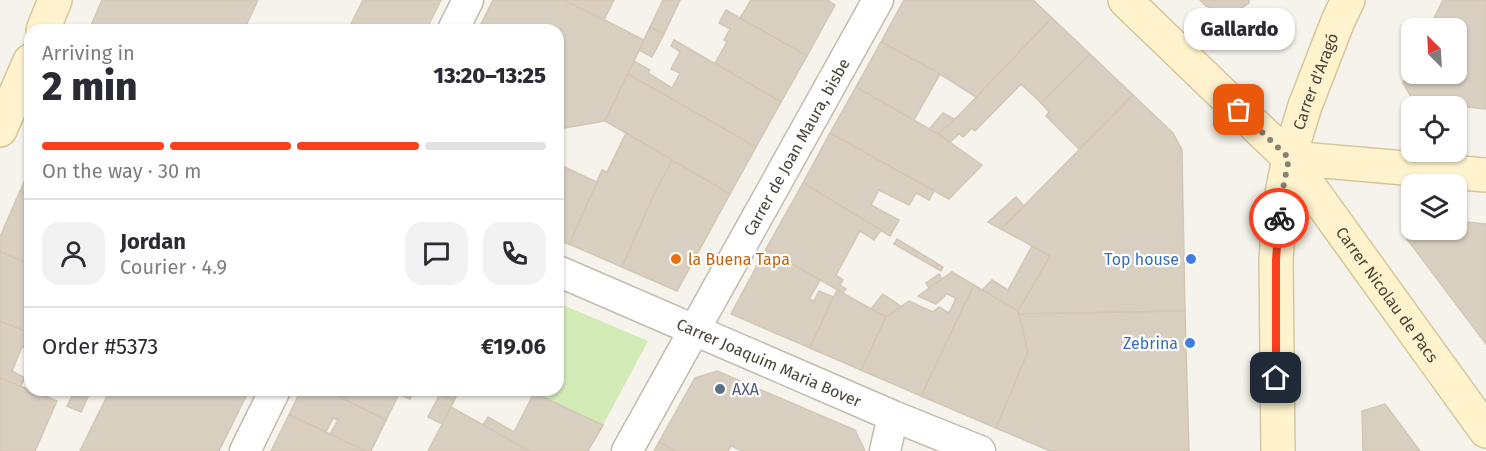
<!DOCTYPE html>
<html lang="en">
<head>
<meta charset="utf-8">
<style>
	:root { --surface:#fff; --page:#f2f2f3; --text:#2b2b33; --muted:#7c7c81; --line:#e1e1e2; --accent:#fc3f1d }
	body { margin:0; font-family:"Fira Sans",sans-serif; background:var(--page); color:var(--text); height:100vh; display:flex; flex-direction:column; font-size:22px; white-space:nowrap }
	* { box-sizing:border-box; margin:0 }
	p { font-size:20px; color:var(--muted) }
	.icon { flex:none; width:33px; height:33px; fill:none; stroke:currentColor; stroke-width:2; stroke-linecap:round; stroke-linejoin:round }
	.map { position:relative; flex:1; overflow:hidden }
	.side { position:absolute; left:24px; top:24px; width:540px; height:372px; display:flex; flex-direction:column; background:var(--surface); border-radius:18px; box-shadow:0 2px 4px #0004 }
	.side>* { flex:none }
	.needle { width:39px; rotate:336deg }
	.controls { position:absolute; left:1401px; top:18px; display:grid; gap:12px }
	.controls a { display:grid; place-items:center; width:66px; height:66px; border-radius:12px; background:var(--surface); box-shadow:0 2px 4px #0004; font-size:30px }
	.pin { position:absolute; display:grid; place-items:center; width:51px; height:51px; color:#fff; margin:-26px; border-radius:12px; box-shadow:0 3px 9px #0006 }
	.courier { position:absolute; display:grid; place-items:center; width:60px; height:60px; margin:-30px; border:4px solid #fc3f1d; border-radius:50%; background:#fff; color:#222; box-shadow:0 2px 8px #0007 }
	.bubble { position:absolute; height:42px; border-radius:18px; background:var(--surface); box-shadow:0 2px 4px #0004; font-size:20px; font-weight:800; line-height:42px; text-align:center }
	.head em { font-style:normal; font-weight:800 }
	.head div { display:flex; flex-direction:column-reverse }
	.head { display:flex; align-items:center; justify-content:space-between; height:102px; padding:0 18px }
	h1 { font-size:39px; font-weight:800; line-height:45px }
	.bar { display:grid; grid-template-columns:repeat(4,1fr); gap:9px 6px; align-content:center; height:72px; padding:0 18px }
	.bar i { height:8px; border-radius:4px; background:var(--line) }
	.bar .selected { background:var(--accent) }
	.bar p { grid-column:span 4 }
	.line { display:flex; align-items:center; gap:15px; padding:0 18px; border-top:2px solid var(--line) }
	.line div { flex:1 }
	.round { display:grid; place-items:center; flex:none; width:63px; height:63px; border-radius:18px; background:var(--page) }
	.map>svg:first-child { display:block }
</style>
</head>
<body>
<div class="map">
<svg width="1486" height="451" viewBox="0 0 1486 451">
	<rect width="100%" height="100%" fill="#f6f3ec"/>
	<!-- green -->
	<polygon fill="#d2eab5" points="558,303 648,341 603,425 534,393 523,390 558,390"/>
	<!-- building -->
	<g fill="#d8cfc1" stroke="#d3c7b4" stroke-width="1.5">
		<polygon points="102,0 258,0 244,30 89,30"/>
		<polygon points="363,0 441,0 426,30 348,30"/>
		<polygon points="493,0 566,0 644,40 605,121 558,129 558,30 478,30"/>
		<polygon points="564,0 614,0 604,20"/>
		<polygon points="663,0 680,0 664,34 650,27"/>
		<polygon points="751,0 827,0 835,5 807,56 740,18"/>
		<polygon points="904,0 1033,0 1052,18 976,97 940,74 881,42"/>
		<polygon points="1200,0 1249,0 1249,3 1243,7 1229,14 1206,6"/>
		<polygon points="1443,0 1486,0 1486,109 1414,102 1403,83 1412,65 1412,74 1456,74 1456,28 1429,28"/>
		<polygon points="726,10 807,56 781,102 715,63 727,42 724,40 730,29 719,23"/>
		<polygon points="1052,18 1090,54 1041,103 1021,84 975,131 972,128 963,137 959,134 950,142 938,134 959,115"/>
		<polygon points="650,27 664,34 652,57 639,50"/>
		<polygon points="674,40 781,102 756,147 628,74 634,61 650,70 648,73 672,88 680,73 671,69 680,52 671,46"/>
		<polygon points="881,42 940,74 914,120 856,87"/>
		<polygon points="1090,54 1133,95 1079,149 1046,116 1049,112 1041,103"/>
		<polygon points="628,74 756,147 730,194 605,121"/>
		<polygon points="856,87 938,134 982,165 949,199 830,133"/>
		<polygon points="1133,95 1173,133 1182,150 1185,311 1019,314 1018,311 1050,256 1001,229"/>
		<polygon points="943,113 954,119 938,134 929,129"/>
		<polygon points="626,133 672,160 652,199 622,267 569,244 602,170 607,172"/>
		<polygon points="830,133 934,191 929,200 916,193 909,205 879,190 871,205 899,220 890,236 803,183"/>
		<polygon points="672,160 730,194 677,291 622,267 652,199"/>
		<polygon points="558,164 597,182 569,244 558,240"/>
		<polygon points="30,168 30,195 20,191"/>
		<polygon points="803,183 881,230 874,240 860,231 836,275 843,280 840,285 846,289 843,293 766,249"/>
		<polygon points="20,191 30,195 30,264 0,252 0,237"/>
		<polygon points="1016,197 1024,206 1001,229 988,222"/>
		<polygon points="1456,221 1486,224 1486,344 1407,239 1412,230 1456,230"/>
		<polygon points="897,239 943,267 941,271 894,244"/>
		<polygon points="1032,246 1050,256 1018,311 982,290 992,280 1008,290"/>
		<polygon points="766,249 820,280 809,299 814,301 819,291 833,297 810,348 731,314"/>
		<polygon points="0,252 30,264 30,333 0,321"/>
		<polygon points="952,272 974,285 921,396 861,370 886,317 909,301 933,312 939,307 949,313 956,298 947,294 936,304 918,296"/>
		<polygon points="939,274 942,279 929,288 926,283"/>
		<polygon points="974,285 1018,311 1028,352 996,428 921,396"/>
		<polygon points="837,290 886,317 861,370 810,348"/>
		<polygon points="883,294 902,307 886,317 871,309"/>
		<polygon points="1185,311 1189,451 1050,451 996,428 1028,352 1019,314"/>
		<polygon points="0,321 30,333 30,350 22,347 12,371 25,378 20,387 0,378"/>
		<polygon points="717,371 855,430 865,451 742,451 731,446 728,451 676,451 659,442 695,378"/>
		<polygon points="0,378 57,401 35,451 0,451"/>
		<polygon points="75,390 91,390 81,412 67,406"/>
		<polygon points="110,390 249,390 219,451 80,451"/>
		<polygon points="301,390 326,390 386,420 371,451 366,451 330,434 338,420 333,418 326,432 289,415"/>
		<polygon points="326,390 414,390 410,399 399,394 386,420"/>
		<polygon points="431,390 459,390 454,401"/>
		<polygon points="534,393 603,425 588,451 529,451 483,425 488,417 514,432"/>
		<polygon points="440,394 454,401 442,424 428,417"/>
		<polygon points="1385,404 1420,451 1363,451 1362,411"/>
		<polygon points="451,407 483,425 529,451 428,451"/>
		<polygon points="289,415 330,434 366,451 271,451"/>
		<polygon points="659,442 676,451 654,451"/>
	</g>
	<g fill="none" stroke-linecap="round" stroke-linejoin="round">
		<!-- street casing -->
		<g stroke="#c2bbae" stroke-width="33">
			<g id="street">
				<polyline points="453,30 468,0"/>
				<path id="s1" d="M558,271L893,416L980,451"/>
				<polyline points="245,451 275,390"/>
				<path id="s2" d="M627,451L878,0"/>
				<polyline points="885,451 893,416"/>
			</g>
		</g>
		<!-- secondary casing -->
		<g stroke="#d6c79b" stroke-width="36">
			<g id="secondary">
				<path id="s3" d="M1125,0L1289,158L1486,431"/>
				<polyline points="43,30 55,0"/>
				<polyline points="0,130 30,61"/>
				<polyline points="1289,158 1486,175"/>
				<path id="s4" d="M1278,451L1276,260L1280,204L1289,158L1305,106L1338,21L1348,0"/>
			</g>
		</g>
		<!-- street -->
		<use href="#street" stroke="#fff" stroke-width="30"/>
		<!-- secondary -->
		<use href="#secondary" stroke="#fff3cd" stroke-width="33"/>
	</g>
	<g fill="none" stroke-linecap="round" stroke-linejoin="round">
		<!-- done -->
		<polyline stroke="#878178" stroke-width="6" stroke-dasharray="0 10.8" points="1239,110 1289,158 1280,204 1279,218"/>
		<!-- route -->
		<polyline stroke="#fc3f1d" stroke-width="8" points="1276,378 1276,260 1279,218"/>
	</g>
	<!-- markers -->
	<circle fill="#e8710a" stroke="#fff" stroke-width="2" cx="676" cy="259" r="6"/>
	<g fill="#3f7fe0" stroke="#fff" stroke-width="2">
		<circle cx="1191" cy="259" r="6"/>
		<circle cx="1190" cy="343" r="6"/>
	</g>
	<circle fill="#5c6f8a" stroke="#fff" stroke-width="2" cx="720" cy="389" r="6"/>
	<g text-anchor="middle" stroke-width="4.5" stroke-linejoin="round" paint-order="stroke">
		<!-- street labels -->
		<g font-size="16" fill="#4b4439" stroke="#fff">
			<text dy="6" stroke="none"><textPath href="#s4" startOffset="375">Carrer d'Aragó</textPath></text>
			<text dy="6" stroke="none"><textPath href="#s2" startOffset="348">Carrer de Joan Maura, bisbe</textPath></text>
			<text dy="6" stroke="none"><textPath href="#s3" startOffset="396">Carrer Nicolau de Pacs</textPath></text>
			<text dy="6" stroke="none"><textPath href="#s1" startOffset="230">Carrer Joaquim Maria Bover</textPath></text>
		</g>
		<!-- food labels -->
		<g font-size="16" fill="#c56008" stroke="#fff" text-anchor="start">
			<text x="688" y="265">la Buena Tapa</text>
		</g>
		<!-- shop labels -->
		<g font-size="16" fill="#366cbe" stroke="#fff" text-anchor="end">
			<text x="1179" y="265">Top house</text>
			<text x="1178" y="349">Zebrina</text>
		</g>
		<!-- service labels -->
		<g font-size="16" fill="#4e5e75" stroke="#fff" text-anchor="start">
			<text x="732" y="395">AXA</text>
		</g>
	</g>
</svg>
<div class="controls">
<a><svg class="needle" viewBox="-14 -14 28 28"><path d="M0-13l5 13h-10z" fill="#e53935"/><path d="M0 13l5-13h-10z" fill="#7c7c81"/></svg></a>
<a><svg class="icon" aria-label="locate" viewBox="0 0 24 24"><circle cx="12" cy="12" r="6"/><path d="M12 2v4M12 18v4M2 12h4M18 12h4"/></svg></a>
<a><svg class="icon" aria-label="layers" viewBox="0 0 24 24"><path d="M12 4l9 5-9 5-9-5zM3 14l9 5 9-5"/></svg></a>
</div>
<div class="pin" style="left:1239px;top:110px;background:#ea580c"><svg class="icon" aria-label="bag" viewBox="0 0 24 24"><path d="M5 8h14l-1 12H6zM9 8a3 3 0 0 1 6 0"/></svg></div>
<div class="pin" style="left:1276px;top:378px;background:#1f2937"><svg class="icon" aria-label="home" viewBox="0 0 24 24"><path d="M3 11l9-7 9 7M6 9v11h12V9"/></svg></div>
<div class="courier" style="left:1279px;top:218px"><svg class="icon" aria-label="bike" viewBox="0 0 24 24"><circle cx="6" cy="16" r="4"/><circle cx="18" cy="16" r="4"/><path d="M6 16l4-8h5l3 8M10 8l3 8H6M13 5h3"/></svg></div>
<div class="bubble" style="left:1184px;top:8px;width:111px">Gallardo</div>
<section class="side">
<div class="head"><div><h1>2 min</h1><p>Arriving in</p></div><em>13:20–13:25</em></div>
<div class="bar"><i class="selected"></i><i class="selected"></i><i class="selected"></i><i></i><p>On the way · 30 m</p></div>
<div class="line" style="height:108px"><a class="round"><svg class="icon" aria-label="person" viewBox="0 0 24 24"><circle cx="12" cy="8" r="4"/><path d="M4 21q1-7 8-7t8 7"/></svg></a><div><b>Jordan</b><p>Courier · 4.9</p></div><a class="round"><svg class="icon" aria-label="chat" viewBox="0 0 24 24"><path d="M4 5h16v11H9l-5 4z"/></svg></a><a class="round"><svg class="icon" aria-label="phone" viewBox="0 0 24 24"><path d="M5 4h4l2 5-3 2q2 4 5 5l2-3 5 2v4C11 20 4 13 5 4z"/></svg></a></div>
<div class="line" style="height:78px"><div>Order #5373</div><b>€19.06</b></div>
</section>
</div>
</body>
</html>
